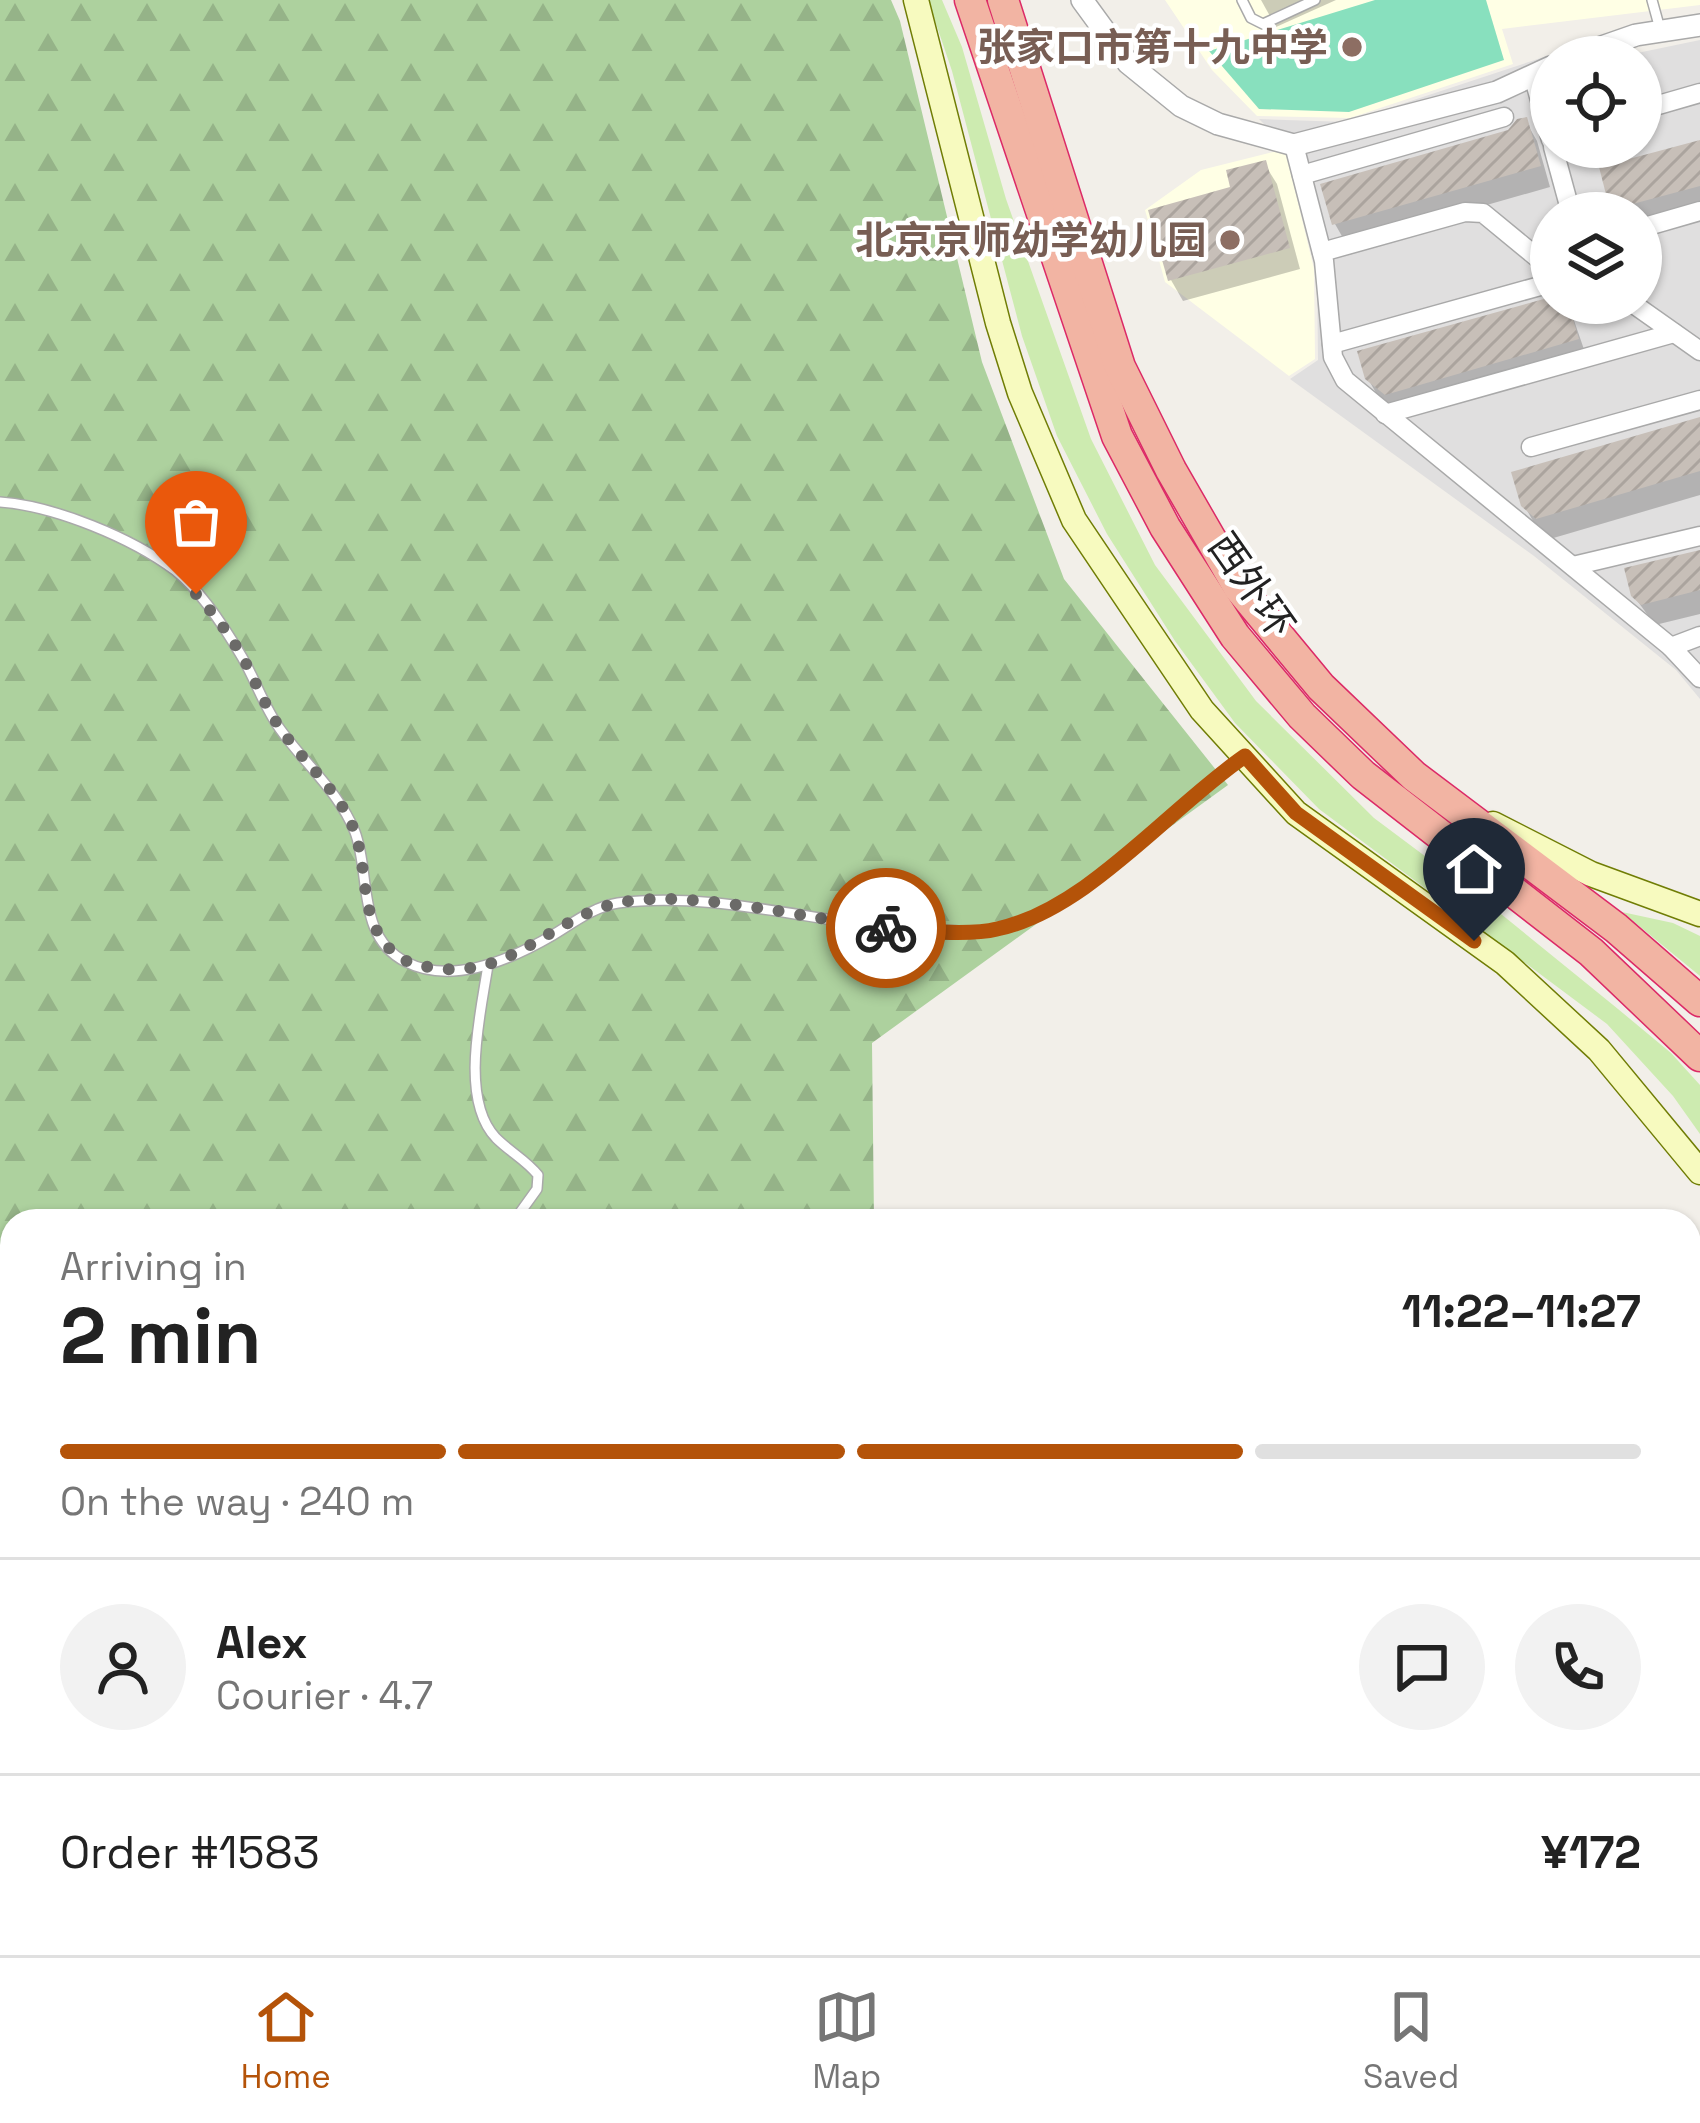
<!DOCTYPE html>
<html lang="en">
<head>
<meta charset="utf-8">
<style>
	:root { --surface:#fff; --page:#f2f2f2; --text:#222; --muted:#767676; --line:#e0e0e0; --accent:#b45309 }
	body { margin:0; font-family:"Space Grotesk","Noto Sans SC",sans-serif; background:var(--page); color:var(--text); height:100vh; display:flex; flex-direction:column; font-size:45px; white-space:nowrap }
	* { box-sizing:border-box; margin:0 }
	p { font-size:39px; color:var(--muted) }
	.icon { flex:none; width:66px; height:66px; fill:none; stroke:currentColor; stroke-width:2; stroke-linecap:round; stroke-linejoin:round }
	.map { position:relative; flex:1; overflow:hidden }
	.details { position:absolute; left:0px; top:1209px; width:1701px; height:747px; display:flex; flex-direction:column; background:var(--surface); border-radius:36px 36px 0 0; box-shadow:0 3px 9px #0004 }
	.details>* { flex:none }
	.buttons { position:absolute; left:1530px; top:36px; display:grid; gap:24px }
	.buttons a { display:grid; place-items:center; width:132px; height:132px; border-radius:50%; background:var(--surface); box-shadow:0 3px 9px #0004; font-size:60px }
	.pin { position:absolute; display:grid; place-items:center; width:102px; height:102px; color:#fff; margin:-123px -51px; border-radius:50% 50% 50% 0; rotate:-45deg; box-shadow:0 0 12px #0007 }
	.pin .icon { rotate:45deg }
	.courier { position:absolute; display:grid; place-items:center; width:120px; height:120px; margin:-60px; border:9px solid #b45309; border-radius:50%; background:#fff; color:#222; box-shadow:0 3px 15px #0007 }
	.overview em { font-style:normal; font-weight:700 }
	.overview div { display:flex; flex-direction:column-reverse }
	.overview { display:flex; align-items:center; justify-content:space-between; height:204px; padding:0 60px }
	h1 { font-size:78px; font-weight:700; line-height:90px }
	.bar { display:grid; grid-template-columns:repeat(4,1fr); gap:18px 12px; align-content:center; height:144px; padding:0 60px }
	.bar i { height:15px; border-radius:9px; background:var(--line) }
	.bar .on { background:var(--accent) }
	.bar p { grid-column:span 4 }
	.line { display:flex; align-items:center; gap:30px; padding:0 60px; border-top:3px solid var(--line) }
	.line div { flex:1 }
	.round { display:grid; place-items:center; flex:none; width:126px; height:126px; border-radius:63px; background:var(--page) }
	.tab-bar { display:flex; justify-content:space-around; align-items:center; height:168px; border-top:3px solid var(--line); background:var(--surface); font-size:33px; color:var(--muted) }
	.tab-bar a { display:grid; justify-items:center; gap:6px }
	.tab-bar .on { color:var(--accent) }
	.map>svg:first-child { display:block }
</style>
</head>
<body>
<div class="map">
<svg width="1700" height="1955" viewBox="0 0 1700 1955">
	<defs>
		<pattern id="forest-firs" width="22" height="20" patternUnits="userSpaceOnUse" patternTransform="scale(3)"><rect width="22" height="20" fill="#add19e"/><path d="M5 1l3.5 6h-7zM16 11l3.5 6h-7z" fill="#95b388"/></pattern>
		<pattern id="building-hatch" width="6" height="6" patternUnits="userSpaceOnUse" patternTransform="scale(3)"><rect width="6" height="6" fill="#c7bfb8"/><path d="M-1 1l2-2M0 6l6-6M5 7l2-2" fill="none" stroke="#aba49e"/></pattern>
	</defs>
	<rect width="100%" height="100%" fill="#f2efe9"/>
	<!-- residential -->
	<g fill="#e0dfdf" fill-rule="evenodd">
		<path d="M1700,40V699L1676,670L1534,556L1290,379L1318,360L1317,269L1288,148L1259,119L1347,122L1550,55L1551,147H1641V57H1618ZM1551,213H1641V303H1551Z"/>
		<polygon points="1700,1354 1700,1955 1280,1955 1286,1944 1689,1944 1689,1356"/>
	</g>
	<!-- education -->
	<g fill="#ffffe5">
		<polygon points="1165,0 1700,0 1700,5 1502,29 1513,64 1350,118 1257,116 1212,70"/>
		<polygon points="1285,149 1314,269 1315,359 1289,376 1165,282 1145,210 1201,170"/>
	</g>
	<!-- grass -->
	<g fill="#cdebb0">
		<polygon points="928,0 942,0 962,47 1006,199 1091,439 1155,565 1256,701 1374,818 1485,901 1618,1009 1671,1053 1700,1085 1700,1134 1673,1096 1607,1024 1319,809 1235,723 1175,641 1107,534 1057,436 1022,336 952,71"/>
		<polygon points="1622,912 1673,923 1700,936 1700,976"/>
	</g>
	<!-- forest -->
	<polygon fill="url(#forest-firs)" points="0,0 891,0 900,21 982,362 1064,579 1228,785 872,1043 874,1221 12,1221 12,1944 1131,1944 1153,1955 0,1955"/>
	<!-- pitch -->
	<polygon fill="#88e0be" points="1375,0 1486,0 1504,60 1349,112 1259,109 1209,51"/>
	<!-- shadow -->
	<g fill="#0003">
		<polygon points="1261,0 1336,0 1276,27"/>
		<polygon points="1525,120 1537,141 1550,187 1347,245 1335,224 1509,133"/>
		<polygon points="1700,143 1700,210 1641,225 1641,213 1615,213 1613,208"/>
		<polygon points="1264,163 1277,184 1300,269 1183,301 1171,280 1234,189"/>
		<polygon points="1551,298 1551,303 1568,303 1588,361 1399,415 1380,400 1367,377"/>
		<polygon points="1700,420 1700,495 1550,539 1537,528 1524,505"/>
		<polygon points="1700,553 1700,614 1655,625 1633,595"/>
	</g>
	<!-- building -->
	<g fill="url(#building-hatch)">
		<polygon points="1527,117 1541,166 1332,225 1320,184 1508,130 1517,119"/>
		<polygon points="1700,140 1700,186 1610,210 1599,167"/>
		<polygon points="1266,160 1290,248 1168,281 1148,210 1230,187 1226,170"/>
		<polygon points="1551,297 1551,303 1568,303 1579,339 1385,395 1365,379 1357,351"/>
		<polygon points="1700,417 1700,471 1536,519 1521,506 1511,472"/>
		<polygon points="1700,550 1700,590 1641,605 1631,596 1624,568"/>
	</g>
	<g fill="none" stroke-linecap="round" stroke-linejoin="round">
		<!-- secondary-tunnel -->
		<polyline stroke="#c8c6c1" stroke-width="24" stroke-dasharray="24 12" stroke-linecap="butt" points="0,1942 12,1939"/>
		<!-- service casing -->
		<g stroke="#a9a9a9" stroke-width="12">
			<g id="service">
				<polyline points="1242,0 1251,18 1263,24 1315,0"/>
				<polyline points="1652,0 1660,29"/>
				<path d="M0,502C55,506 132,538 176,571C202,592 225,628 242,657C256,681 264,707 280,729C305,764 339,792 355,832C371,874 356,937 406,962C453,986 512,959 553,935C573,923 593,907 618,903C723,890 828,928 933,930C953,930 978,934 997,930C1087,910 1164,812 1240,759"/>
				<path d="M488,965C481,1012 459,1099 496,1138C510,1152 526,1160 538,1175L537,1189L514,1221"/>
				<polyline points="1170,1944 1171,1955"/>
				<polyline points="1216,1944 1222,1955"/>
				<polyline points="319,1955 327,1944"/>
			</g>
		</g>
		<!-- minor casing -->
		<g stroke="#a9a9a9" stroke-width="21">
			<g id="minor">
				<polyline points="1533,75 1551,140"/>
				<polyline points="1641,110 1700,93"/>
				<polyline points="1294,145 1324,261 1333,357 1345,380 1671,647"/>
				<polyline points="1553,147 1571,213"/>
				<polyline points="1302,175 1504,117"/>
				<polyline points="1641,228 1700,211"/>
				<polyline points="1322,252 1465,212 1483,213 1551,269"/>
				<polyline points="1632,303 1700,351"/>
				<polyline points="1332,344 1551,283"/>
				<polyline points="1385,414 1674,333"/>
				<polyline points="1531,447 1700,400"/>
				<polyline points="1573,566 1700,536"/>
				<polyline points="1700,636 1671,647 1700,678"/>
			</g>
		</g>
		<!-- tertiary casing -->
		<g stroke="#a9a9a9" stroke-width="24">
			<g id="tertiary">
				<polyline points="1082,0 1128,63 1181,106 1218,124 1294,145 1497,92 1551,67"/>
				<polyline points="1573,57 1636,35 1700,25"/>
			</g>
		</g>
		<!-- secondary casing -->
		<g stroke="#707d05" stroke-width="27">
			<g id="secondary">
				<polyline points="916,0 998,323 1020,393 1074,520 1148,630 1202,710 1296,813 1505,963 1599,1050 1700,1172"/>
				<polyline points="1493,824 1591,874 1700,914"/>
				<polyline points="1689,1291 1700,1271"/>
				<polyline points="1689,1324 1700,1320"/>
			</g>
		</g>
		<!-- trunk casing -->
		<g stroke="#dc2a67" stroke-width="33">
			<g id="trunk">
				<polyline points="970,0 1117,436 1165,527 1235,636 1302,716 1363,775 1591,952 1700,1056"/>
				<polyline points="1003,0 1120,367 1171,470 1239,588 1321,687 1414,776 1616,928 1700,1001"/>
			</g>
		</g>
		<!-- service -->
		<use href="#service" stroke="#fff" stroke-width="9"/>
		<!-- minor -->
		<use href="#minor" stroke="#fff" stroke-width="18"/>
		<!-- tertiary -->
		<use href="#tertiary" stroke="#fff" stroke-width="21"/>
		<!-- secondary -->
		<use href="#secondary" stroke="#f7fabf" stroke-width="24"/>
		<!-- trunk -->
		<use href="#trunk" stroke="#f2b4a3" stroke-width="30"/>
	</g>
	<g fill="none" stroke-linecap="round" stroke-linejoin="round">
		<!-- done -->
		<path stroke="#6b6a68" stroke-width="12" stroke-dasharray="0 21.6" d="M196,594C214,614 231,636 244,660C256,682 264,704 278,725C302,762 343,793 356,836C368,874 360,917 389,948C400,960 413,965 429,967C505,981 542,927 606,906C675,884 811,920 886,928"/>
		<!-- route -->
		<path stroke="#b45309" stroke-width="15" d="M886,928C916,931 969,936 997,929C1087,910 1168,809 1245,756L1296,813L1474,941"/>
	</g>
	<!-- markers -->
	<g fill="#8d6e63" stroke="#fff" stroke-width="4.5">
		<circle cx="1352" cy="47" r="12"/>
		<circle cx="1230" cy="240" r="12"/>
	</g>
	<g text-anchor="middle" stroke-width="9" stroke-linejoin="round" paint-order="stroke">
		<!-- education labels -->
		<g font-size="39" font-weight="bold" fill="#785e54" stroke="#fff" text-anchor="end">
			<text x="1328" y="61">张家口市第十九中学</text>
			<text x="1206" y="254">北京京师幼学幼儿园</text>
		</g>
		<!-- street labels -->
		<g font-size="39" fill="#222" stroke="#fff">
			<text transform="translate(1252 585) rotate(55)" y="14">西外环</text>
		</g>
	</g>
</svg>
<div class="buttons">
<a><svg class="icon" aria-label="locate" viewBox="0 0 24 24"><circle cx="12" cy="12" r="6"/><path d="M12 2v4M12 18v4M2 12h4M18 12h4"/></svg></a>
<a><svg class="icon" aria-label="layers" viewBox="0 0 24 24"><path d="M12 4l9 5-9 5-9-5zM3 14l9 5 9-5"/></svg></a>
</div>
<div class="pin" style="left:196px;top:594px;background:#ea580c"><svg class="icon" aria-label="bag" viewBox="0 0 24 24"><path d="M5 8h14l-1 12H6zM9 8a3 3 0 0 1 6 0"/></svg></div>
<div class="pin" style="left:1474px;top:941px;background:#1f2937"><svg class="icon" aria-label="home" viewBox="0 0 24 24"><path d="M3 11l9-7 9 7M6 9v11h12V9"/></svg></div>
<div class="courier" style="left:886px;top:928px"><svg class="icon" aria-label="bike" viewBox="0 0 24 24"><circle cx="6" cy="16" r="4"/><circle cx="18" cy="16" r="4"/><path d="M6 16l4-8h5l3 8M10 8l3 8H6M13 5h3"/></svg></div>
<section class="details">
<div class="overview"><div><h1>2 min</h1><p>Arriving in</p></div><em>11:22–11:27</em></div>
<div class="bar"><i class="on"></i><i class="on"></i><i class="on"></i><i></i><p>On the way · 240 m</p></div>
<div class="line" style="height:216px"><a class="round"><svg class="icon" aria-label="person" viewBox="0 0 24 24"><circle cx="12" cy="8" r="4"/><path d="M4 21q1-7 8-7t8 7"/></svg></a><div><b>Alex</b><p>Courier · 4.7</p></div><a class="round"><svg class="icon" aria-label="chat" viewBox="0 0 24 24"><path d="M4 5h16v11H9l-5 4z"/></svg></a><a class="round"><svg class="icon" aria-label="phone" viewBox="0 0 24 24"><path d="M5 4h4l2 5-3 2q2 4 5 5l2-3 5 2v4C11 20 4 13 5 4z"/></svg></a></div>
<div class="line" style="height:156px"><div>Order #1583</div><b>¥172</b></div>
</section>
</div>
<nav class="tab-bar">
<a class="on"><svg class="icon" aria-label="home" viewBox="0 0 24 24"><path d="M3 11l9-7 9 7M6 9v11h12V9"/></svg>Home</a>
<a><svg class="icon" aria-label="map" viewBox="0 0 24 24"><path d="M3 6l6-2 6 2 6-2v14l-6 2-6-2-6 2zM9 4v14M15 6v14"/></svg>Map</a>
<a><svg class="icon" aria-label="saved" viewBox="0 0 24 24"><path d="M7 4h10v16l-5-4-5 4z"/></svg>Saved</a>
</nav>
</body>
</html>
